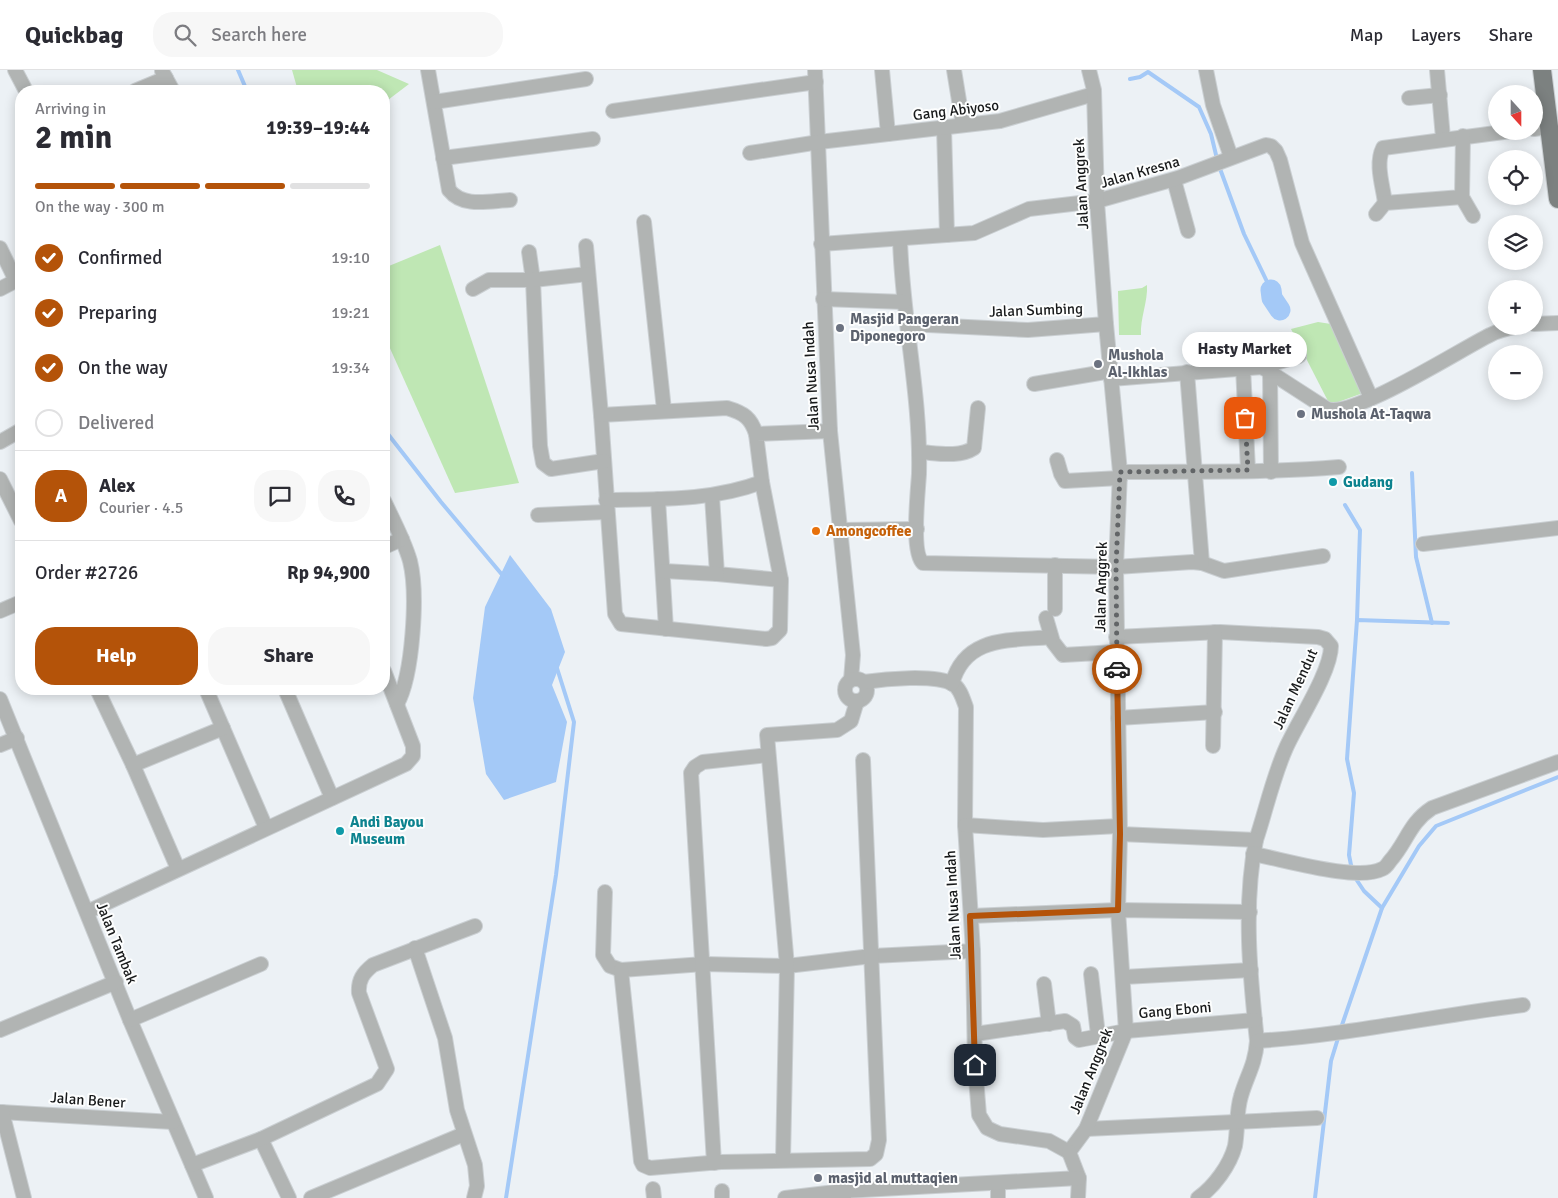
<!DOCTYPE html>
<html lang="en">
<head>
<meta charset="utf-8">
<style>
	:root { --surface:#fff; --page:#f7f7f7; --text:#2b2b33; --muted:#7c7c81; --line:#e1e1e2; --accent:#b45309 }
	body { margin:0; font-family:Signika,sans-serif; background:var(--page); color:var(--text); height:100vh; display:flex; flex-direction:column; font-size:19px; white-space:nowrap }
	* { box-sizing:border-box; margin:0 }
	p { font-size:16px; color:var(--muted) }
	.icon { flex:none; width:28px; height:28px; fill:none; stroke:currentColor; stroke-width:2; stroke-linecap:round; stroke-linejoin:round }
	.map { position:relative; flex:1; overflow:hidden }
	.sheet { position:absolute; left:15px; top:15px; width:375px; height:610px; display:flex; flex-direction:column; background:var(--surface); border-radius:20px; box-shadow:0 2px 12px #0003 }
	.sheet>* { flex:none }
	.needle { width:32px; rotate:159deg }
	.controls { position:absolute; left:1488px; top:15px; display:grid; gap:10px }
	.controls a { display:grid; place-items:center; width:55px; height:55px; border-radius:50%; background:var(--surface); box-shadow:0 2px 12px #0003; font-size:25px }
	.pin { position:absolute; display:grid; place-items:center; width:42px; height:42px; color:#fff; margin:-21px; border-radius:10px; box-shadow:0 2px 8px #0006 }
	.courier { position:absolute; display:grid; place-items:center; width:50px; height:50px; margin:-25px; border:4px solid #b45309; border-radius:50%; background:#fff; color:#222; box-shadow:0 1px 6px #0007 }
	.bubble { position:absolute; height:35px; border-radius:18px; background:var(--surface); box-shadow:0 2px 12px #0003; font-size:16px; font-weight:700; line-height:35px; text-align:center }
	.summary em { font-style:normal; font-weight:700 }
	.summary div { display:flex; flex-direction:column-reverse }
	.summary { display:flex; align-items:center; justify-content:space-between; height:85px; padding:0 20px }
	h1 { font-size:32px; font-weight:700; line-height:38px }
	.bar { display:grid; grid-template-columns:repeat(4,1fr); gap:8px 5px; align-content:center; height:60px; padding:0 20px }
	.bar i { height:6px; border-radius:4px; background:var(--line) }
	.bar .selected { background:var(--accent) }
	.bar p { grid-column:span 4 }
	.line { display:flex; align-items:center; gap:12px; padding:0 20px; border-top:1px solid var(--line) }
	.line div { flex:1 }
	.round { display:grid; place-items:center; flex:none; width:52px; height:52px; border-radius:20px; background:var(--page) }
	ol { padding:0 20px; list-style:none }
	li { display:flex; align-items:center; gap:15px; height:55px }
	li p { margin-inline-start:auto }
	li .icon { padding:5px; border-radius:50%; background:var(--accent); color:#fff; stroke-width:4 }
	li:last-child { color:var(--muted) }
	li i { width:28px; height:28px; border:2px solid var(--line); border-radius:50% }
	.primary-button { display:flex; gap:10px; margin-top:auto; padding:10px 20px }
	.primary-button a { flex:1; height:58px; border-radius:20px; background:var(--accent); color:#fff; font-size:20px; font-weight:700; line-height:58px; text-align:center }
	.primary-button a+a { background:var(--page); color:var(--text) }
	header { display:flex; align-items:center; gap:30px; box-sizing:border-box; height:70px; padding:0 25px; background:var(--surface); border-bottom:1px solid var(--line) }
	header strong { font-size:24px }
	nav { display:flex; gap:28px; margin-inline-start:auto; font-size:18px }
	.search { width:350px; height:45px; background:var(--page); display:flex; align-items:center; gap:12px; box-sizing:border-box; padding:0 18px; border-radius:20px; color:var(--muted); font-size:19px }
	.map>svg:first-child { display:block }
</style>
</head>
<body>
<header>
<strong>Quickbag</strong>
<div class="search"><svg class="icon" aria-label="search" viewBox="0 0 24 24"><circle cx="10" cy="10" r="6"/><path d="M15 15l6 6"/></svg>Search here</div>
<nav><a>Map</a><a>Layers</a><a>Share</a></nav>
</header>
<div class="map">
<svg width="1558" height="1128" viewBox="0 0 1558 1128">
	<rect width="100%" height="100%" fill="#ecf1f5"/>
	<!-- green -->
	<g fill="#bfe7b4">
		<polygon points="292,0 377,0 409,14 384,33 384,21 298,21"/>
		<polygon points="440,175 519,413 455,423 384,265 384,198"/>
		<path d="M1147,215C1148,232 1140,248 1141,265H1119L1118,221L1142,218Z"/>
		<polygon points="1318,252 1331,254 1363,323 1330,335 1291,259"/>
	</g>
	<!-- water -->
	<polygon fill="#a4c9f7" points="510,485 551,539 565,582 552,615 567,652 556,712 504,730 486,704 473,628 485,537"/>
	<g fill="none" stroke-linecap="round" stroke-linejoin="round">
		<!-- stream -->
		<g stroke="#a4c9f7" stroke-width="4">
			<polyline points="238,0 247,21"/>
			<polyline points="1130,9 1140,7 1148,2 1199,37 1211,64 1217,89"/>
			<polyline points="1219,96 1244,164 1271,220"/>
			<polyline points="384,359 441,432 504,507"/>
			<polyline points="1412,403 1416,487 1432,553"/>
			<polyline points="1345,435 1360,460 1357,550"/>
			<polyline points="1352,800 1349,785 1354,723 1347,689 1357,550 1448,553"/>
			<polyline points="1354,806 1364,821 1382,838"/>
			<polyline points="1341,958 1382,838 1419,776 1436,756 1558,707"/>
			<polyline points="506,1128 556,805 574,652 556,595"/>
			<polyline points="1315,1128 1331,991 1339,965"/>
		</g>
		<!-- river -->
		<polyline stroke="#a4c9f7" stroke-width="21" points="1271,220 1272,228 1280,240"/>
		<!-- minor casing -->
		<g stroke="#cacfd2" stroke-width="16">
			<g id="minor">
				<polyline points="15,0 26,21"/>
				<path d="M428,0L449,120C463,138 489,131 510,130"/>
				<polyline points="815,0 830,361 853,585 851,610"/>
				<polyline points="882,0 888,64"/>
				<polyline points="954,0 963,55"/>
				<polyline points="1206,0 1213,35 1231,87"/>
				<polyline points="1437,0 1443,68"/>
				<polyline points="162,1 173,21"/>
				<polyline points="135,21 166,8"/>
				<polyline points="1409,28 1440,25"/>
				<polyline points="434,32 586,9"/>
				<polyline points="613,41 816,12"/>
				<polyline points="944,58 947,165"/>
				<polyline points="1534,59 1548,57"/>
				<polyline points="750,83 819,72 1000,51 1094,24"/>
				<polyline points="443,88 593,69"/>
				<polyline points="1174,110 1188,161"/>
				<polyline points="1462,127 1473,146"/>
				<path d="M1385,133C1383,116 1375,94 1383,78L1511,61"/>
				<polyline points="1376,144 1385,133 1462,127 1463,66"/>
				<polyline points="644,152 664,340"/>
				<path d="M900,169C902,248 921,325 919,404C918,421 911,483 923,493L1116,497L1192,492L1202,493L1224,501L1323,486"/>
				<polyline points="821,174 974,163 1029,139 1097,131 1178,108 1266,75 1271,76 1276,81 1280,90 1302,173 1371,328"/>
				<polyline points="586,176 601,345 615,544 621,554 766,569 772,568 780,560 781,510 762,412"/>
				<polyline points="0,178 16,211"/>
				<polyline points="529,182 533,210 540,376 543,393 551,399 604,391"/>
				<polyline points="0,219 21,208"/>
				<polyline points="473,219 489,210 533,210 588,204"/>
				<polyline points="823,229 904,232"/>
				<polyline points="908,254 1028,260 1106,254"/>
				<polyline points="1534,254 1558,253"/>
				<polyline points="1243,297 1248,400"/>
				<path d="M1262,297L1327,339C1354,348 1461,279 1490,265C1499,260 1509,258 1519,256"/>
				<polyline points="1270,301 1271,402"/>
				<polyline points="1187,302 1202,493"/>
				<polyline points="1111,309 1262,297 1299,286"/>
				<polyline points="1034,314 1111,301"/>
				<path d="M601,345L727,338C744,343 751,348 756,364"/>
				<polyline points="0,372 21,360"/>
				<path d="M919,382C937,383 959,388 974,378L978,338"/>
				<polyline points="1057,390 1061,404 1065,411 1120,408"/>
				<path d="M1120,402C1193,401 1267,403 1339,397"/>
				<polyline points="0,409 21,451"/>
				<polyline points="712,426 717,504 781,510"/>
				<polyline points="658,429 666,559"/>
				<path d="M606,430C659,429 712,431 762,412L756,364L830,361"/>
				<path d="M384,431C393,450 404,470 410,491C418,523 413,605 397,634"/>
				<polyline points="538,445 607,442"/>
				<polyline points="842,460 917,459"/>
				<polyline points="1423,474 1558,458"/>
				<polyline points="384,477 402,469"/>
				<polyline points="1055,495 1055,539"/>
				<polyline points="664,501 717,504"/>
				<polyline points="0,541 21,532"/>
				<polyline points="1046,548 1053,572 1063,585 1116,582"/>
				<path d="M1116,567L1220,562L1318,567L1325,569L1331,576C1331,602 1297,653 1286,678C1273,707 1266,740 1256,770C1243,835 1250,906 1257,971C1255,996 1247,1005 1241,1026C1236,1042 1238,1059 1235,1076C1230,1095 1214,1117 1198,1128"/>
				<circle cx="856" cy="620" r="11"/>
				<path d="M864,612C884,609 935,604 953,614C960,618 963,629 966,637L965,755L973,881L975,995L979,1045L987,1058L1000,1064L1049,1071L1069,1082"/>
				<path d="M952,614C965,565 1011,571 1051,567"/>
				<polyline points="97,619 133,695 178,799"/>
				<polyline points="206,619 266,758"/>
				<polyline points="285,619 332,728"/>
				<polyline points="0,629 130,950 206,1128"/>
				<polyline points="1118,648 1215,642"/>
				<polyline points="0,675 17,668"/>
				<polyline points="1213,676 1215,562"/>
				<polyline points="133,695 223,658"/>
				<polyline points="965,755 1043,760 1119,756"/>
				<polyline points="1120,764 1256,770"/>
				<path d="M1253,784C1282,789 1357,812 1382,799C1385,798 1388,794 1390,791C1407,772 1409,753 1432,738L1558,692"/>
				<polyline points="605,822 603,885 610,896 621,900 704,894 787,896 872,886 973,881"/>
				<polyline points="87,842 406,694 413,686 413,676 384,601"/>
				<polyline points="971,846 1118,840 1250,842"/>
				<polyline points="415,878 445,968 457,1040 475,1095 477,1116 474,1128"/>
				<polyline points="621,900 641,1091 643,1095 650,1098 721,1092 870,1089 876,1084 879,1070 863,690"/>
				<polyline points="1091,904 1098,965"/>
				<polyline points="1124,907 1251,900"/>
				<polyline points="1044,914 1049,954"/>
				<polyline points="130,950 261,894"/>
				<polyline points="0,960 116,912"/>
				<polyline points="975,964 1065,951 1073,956 1075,967 1079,970 1126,961 1255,950"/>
				<path d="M1257,971C1347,965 1434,946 1523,935"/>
				<polyline points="0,1042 173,1052"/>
				<polyline points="2,1042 24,1128"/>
				<polyline points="1086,1059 1317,1048"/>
				<polyline points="261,1069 289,1128"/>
				<polyline points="1069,1082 1086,1059 1126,961 1118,840 1120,764 1116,497 1120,402 1106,254 1097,131 1094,20 1089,0"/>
				<polyline points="1069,1082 1079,1108 1078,1128"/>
				<polyline points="783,1090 787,896 767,665 837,660 851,651 857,631"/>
				<polyline points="714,1093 691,703 695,697 703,692 768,685"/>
				<path d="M192,1095L261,1069L377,1014L387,999L359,923C358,910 363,903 373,895L475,856"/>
				<polyline points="998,1113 998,1128"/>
				<polyline points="653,1119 654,1128"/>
				<polyline points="722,1121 722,1128"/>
				<polyline points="844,1121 1079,1108"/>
				<polyline points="311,1128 464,1064"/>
				<polyline points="785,1128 844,1121 844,1128"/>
			</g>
		</g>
		<!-- major casing -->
		<g stroke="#cacfd2" stroke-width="20">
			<polyline id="major" points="1542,0 1558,129"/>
		</g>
		<!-- minor -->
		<use href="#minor" stroke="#b1b4b3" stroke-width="14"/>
		<!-- major -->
		<use href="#major" stroke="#7c8180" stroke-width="18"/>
	</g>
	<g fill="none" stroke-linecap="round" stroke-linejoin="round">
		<!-- done -->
		<polyline stroke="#626567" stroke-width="5" stroke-dasharray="0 9" points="1117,599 1116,497 1120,402 1248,400 1245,348"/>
		<!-- route -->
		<polyline stroke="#b45309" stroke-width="6" points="975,995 970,846 1118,840 1120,764 1117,599"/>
	</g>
	<!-- markers -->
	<g fill="#6b7280" stroke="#fdfefe" stroke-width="2">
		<circle cx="840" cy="258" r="5"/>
		<circle cx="1098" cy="294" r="5"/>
		<circle cx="1301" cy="344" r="5"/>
		<circle cx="818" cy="1108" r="5"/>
	</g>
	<g fill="#0f9aa8" stroke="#fdfefe" stroke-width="2">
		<circle cx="1333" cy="412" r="5"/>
		<circle cx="340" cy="761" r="5"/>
	</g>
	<circle fill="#e8710a" stroke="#fdfefe" stroke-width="2" cx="816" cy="461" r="5"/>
	<g text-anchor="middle" stroke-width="4" stroke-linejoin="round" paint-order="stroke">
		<!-- street labels -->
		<g font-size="15" fill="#181a1b" stroke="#fdfefe">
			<text transform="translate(956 40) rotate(-7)" y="5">Gang Abiyoso</text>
			<text transform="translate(1140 102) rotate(-16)" y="5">Jalan Kresna</text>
			<text transform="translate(1081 114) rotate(-93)" y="5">Jalan Anggrek</text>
			<text transform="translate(1036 240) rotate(-2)" y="5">Jalan Sumbing</text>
			<text transform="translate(811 306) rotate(-93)" y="5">Jalan Nusa Indah</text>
			<text transform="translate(1101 517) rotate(-89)" y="5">Jalan Anggrek</text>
			<text transform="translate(1295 619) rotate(-65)" y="5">Jalan Mendut</text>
			<text transform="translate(953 835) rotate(-93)" y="5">Jalan Nusa Indah</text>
			<text transform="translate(117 873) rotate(68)" y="5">Jalan Tambak</text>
			<text transform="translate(1175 940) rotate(-5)" y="5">Gang Eboni</text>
			<text transform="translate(1091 1001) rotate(-68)" y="5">Jalan Anggrek</text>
			<text transform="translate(88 1030) rotate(4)" y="5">Jalan Bener</text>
		</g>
		<!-- worship labels -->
		<g font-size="15" font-weight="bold" fill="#5b616d" stroke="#fdfefe" text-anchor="start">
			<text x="850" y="254">Masjid Pangeran<tspan x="850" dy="17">Diponegoro</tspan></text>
			<text x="1108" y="290">Mushola<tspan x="1108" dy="17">Al-Ikhlas</tspan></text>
			<text x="1311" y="349">Mushola At-Taqwa</text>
			<text x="828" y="1113">masjid al muttaqien</text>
		</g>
		<!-- culture labels -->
		<g font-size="15" font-weight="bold" fill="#0d838f" stroke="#fdfefe" text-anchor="start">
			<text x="1343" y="417">Gudang</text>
			<text x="350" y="757">Andi Bayou<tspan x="350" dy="17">Museum</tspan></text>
		</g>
		<!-- food labels -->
		<g font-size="15" font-weight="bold" fill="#c56008" stroke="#fdfefe" text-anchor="start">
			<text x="826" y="466">Amongcoffee</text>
		</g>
	</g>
</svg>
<div class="controls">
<a><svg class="needle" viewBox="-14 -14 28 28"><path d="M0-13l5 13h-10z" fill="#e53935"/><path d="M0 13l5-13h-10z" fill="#7c7c81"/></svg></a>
<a><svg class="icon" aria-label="locate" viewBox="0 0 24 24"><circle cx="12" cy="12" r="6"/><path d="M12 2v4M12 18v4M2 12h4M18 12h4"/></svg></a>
<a><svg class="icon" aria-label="layers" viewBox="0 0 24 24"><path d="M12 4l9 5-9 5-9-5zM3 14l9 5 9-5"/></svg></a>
<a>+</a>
<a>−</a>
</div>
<div class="pin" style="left:1245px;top:348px;background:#ea580c"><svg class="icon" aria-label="bag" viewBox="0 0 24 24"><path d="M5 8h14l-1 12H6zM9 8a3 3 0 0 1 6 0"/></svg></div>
<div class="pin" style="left:975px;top:995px;background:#1f2937"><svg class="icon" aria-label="home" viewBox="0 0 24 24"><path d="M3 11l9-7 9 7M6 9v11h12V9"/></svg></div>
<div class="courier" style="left:1117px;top:599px"><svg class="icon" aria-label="car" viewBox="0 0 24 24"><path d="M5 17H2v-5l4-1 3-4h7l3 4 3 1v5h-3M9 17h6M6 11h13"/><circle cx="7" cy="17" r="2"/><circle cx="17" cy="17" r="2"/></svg></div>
<div class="bubble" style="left:1182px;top:262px;width:125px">Hasty Market</div>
<section class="sheet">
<div class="summary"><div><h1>2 min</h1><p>Arriving in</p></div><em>19:39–19:44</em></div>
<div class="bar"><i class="selected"></i><i class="selected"></i><i class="selected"></i><i></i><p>On the way · 300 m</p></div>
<ol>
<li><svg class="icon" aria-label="check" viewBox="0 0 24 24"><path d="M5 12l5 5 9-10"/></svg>Confirmed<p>19:10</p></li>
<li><svg class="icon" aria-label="check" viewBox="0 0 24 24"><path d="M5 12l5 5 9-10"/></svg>Preparing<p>19:21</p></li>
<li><svg class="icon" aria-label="check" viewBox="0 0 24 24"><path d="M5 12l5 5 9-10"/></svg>On the way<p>19:34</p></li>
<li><i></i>Delivered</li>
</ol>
<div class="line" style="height:90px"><b class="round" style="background:var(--accent);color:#fff">A</b><div><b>Alex</b><p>Courier · 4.5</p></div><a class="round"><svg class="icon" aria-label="chat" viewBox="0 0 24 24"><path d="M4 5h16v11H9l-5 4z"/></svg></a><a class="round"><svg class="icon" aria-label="phone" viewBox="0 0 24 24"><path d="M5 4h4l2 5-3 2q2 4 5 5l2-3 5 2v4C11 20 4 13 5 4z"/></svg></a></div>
<div class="line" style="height:65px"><div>Order #2726</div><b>Rp 94,900</b></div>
<div class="primary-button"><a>Help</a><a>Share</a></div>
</section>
</div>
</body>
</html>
